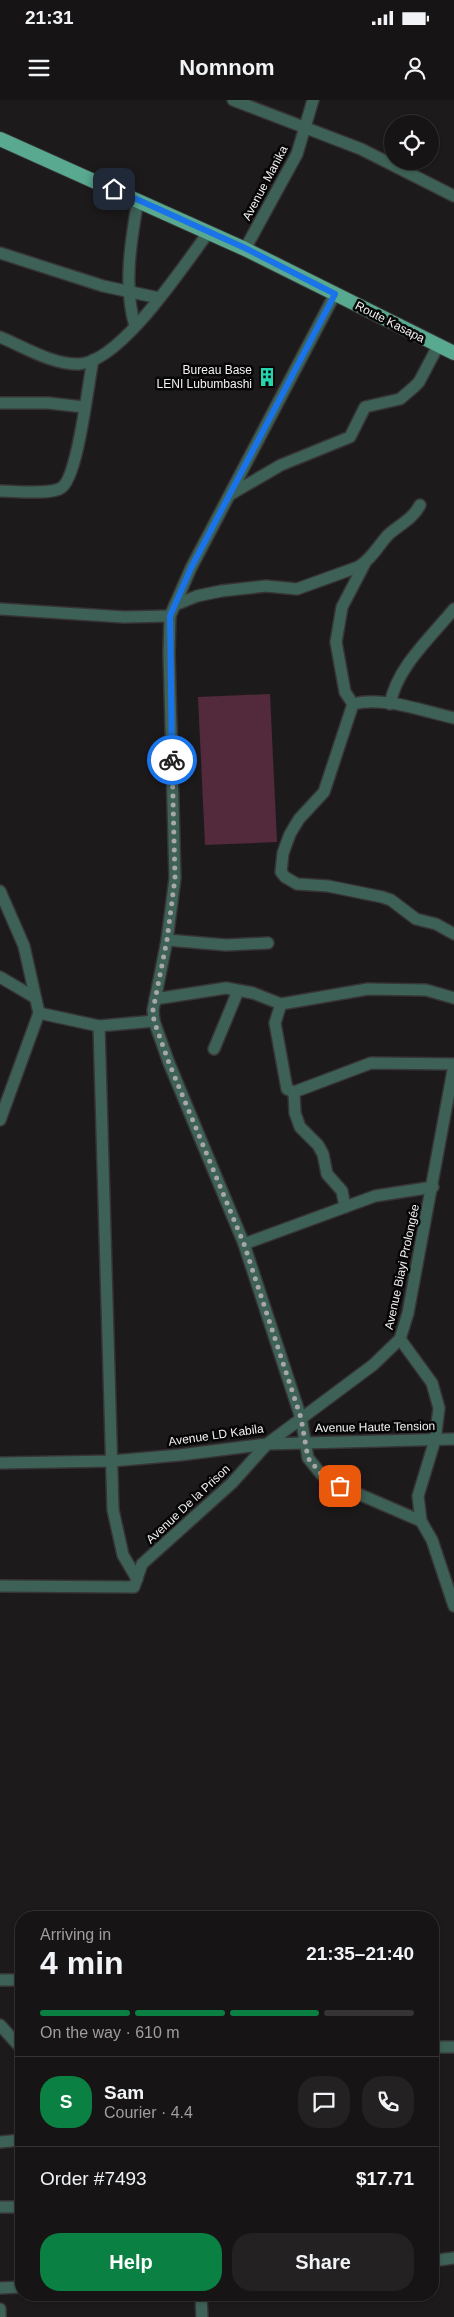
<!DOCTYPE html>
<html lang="en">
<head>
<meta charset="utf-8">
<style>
	:root { --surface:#161414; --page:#232122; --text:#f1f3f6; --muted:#9e9ea0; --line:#353334; --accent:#0b8043 }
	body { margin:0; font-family:Arial,sans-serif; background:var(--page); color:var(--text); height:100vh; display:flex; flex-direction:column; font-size:19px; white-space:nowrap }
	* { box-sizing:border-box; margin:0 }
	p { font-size:16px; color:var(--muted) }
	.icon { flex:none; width:28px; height:28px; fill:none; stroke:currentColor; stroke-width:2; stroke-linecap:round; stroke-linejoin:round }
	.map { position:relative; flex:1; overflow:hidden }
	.sheet { position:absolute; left:15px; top:1811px; width:424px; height:390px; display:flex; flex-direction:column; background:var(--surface); border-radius:20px; box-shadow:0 1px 4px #0004,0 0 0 1px var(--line) }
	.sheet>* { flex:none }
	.buttons { position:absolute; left:384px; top:15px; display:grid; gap:10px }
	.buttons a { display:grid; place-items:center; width:55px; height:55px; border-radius:50%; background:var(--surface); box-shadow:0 1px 4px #0004,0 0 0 1px var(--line); font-size:25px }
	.pin { position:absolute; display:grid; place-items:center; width:42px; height:42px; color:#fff; margin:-21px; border-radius:10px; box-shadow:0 2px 8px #0006 }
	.courier { position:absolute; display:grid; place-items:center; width:50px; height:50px; margin:-25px; border:4px solid #1a73e8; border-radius:50%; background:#fff; color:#222; box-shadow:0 1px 6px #0007 }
	.summary em { font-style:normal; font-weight:800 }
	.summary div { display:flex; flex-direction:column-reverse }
	.summary { display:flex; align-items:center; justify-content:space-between; height:85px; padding:0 25px }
	h1 { font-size:32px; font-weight:800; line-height:38px }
	.bar { display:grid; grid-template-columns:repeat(4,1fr); gap:8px 5px; align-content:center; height:60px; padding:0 25px }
	.bar i { height:6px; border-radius:4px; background:var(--line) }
	.bar .selected { background:var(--accent) }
	.bar p { grid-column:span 4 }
	.line { display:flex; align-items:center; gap:12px; padding:0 25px; border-top:1px solid var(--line) }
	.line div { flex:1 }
	.round { display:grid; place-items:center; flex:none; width:52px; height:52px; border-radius:20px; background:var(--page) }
	.action { display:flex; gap:10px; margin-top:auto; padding:10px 25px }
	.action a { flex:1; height:58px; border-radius:20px; background:var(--accent); color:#fff; font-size:20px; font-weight:800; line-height:58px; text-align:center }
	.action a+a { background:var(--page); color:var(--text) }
	.status { display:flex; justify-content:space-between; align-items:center; height:35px; padding:0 25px; background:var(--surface); direction:ltr }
	.status svg { height:14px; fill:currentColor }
	header { display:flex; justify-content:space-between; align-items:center; height:65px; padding:0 25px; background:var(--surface); font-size:22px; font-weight:800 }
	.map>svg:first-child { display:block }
</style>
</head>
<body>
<div class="status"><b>21:31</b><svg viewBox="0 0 49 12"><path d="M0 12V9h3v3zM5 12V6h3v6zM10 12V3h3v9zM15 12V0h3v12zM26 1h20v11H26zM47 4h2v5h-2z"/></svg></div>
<header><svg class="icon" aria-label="menu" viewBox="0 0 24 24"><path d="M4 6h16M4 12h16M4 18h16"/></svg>Nomnom<svg class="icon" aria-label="person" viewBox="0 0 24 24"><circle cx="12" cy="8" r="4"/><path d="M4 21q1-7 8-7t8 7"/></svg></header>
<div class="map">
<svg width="454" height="2217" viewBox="0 0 454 2217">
	<rect width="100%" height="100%" fill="#1d1a1b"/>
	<!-- grass -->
	<polygon fill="#532a3b" points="270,594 277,742 205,745 198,597"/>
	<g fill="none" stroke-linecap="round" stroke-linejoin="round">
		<!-- minor casing -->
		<g stroke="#373435" stroke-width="14">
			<g id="minor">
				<polyline points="233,0 361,49 454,96"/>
				<polyline points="245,149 297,54 313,0"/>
				<polyline points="0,153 103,186 159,198"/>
				<polyline points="335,194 191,468 170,516 169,553 175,778 167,840 153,910 154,921 169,963 244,1144 301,1318 308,1358 321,1374 340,1386 421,1421"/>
				<path d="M135,226C123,186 131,140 138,100"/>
				<path d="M0,237C24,247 53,265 79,264C121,262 184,165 208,133"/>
				<polyline points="0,303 48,303 84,307"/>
				<path d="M0,391C14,391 50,395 61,388C78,378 88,283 93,260"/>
				<polyline points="231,394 281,365 350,337 365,307 400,299 414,287 419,282 438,246"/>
				<path d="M175,505L197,496L221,491L266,486L297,489L358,467C371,460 378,446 388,435C399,425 413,419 420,405"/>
				<polyline points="0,509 124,517 170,516"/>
				<polyline points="353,604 345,592 336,542 342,507 365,463"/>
				<path d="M390,604C397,567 431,537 454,509"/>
				<path d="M454,618C423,611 384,596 353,604L324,692L299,719L290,734L283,753L281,772L285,777L297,784L328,786L382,797L391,800L416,819L436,824L454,834"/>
				<polyline points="0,791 24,846 39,913 0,1020"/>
				<polyline points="167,840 226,845 268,843"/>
				<polyline points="0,877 34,897"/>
				<polyline points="155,899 226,888 253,893 281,904 368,889 426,890 454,898"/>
				<polyline points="281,904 275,923 287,989 294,992 371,963 454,964"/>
				<polyline points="39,913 99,926 154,921"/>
				<polyline points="99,926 113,1410 123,1455 137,1479"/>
				<polyline points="214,949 238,891"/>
				<polyline points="294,992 295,1013 300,1027 318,1045 323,1054 327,1074 342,1091 345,1107"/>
				<polyline points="244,1144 375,1096 433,1087"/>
				<polyline points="400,1239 432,1283 439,1308 435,1340 418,1396 421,1421 432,1440 454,1506"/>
				<polyline points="0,1363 112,1361 180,1355 267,1344 373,1265 400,1239 408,1213 454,965"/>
				<polyline points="0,1486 134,1487 142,1464 232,1383 267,1344 454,1339"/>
				<polyline points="0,1880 21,1880"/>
				<polyline points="0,1925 21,1948"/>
				<polyline points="432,1947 454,1947"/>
				<polyline points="0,2042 21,2040"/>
				<polyline points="0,2107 21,2107"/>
				<polyline points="432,2161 454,2158"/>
				<polyline points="0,2188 21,2187"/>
				<polyline points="201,2195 202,2217"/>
				<polyline points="0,2209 0,2217"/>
			</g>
		</g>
		<!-- major casing -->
		<g stroke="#373435" stroke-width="16">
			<polyline id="major" points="0,39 245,149 454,253"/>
		</g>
		<!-- minor -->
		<use href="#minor" stroke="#3d6156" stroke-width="11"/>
		<!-- major -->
		<use href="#major" stroke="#59a890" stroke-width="14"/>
	</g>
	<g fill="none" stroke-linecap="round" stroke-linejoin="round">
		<!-- done -->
		<polyline stroke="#a8a6a7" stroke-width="5" stroke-dasharray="0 9" points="172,660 175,778 167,840 153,910 154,921 169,963 244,1144 301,1318 308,1358 321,1374 340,1386"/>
		<!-- route -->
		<polyline stroke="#1a73e8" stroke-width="6" points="114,89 245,148 335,194 191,468 170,516 172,660"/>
	</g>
	<!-- icons -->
	<defs>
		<g id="building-bare" transform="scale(1.5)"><path d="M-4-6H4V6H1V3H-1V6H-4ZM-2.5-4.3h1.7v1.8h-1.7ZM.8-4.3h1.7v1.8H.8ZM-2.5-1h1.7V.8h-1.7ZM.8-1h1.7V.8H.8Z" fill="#27d5ad" stroke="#070606" stroke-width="2.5" paint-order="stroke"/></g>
	</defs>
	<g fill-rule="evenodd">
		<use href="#building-bare" x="267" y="277"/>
	</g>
	<g text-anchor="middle" stroke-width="5" stroke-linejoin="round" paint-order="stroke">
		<!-- street labels -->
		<g font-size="12" fill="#f3f1f2" stroke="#070606">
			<text transform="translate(265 83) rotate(-62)" y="4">Avenue Manika</text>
			<text transform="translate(390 222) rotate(27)" y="4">Route Kasapa</text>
			<text transform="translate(402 1167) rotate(-78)" y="4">Avenue Biayi Prolongée</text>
			<text transform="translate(375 1327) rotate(-1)" y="4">Avenue Haute Tension</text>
			<text transform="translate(216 1335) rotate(-8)" y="4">Avenue LD Kabila</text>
			<text transform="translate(188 1404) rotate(-43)" y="4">Avenue De la Prison</text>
		</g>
		<!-- poi labels -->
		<g font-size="12" fill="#f3f1f2" stroke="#070606" text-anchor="end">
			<text x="252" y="274">Bureau Base<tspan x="252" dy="14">LENI Lubumbashi</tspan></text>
		</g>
	</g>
</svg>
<div class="buttons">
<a><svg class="icon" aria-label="locate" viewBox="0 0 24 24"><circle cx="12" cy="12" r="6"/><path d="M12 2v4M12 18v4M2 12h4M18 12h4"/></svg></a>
</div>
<div class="pin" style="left:340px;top:1386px;background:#ea580c"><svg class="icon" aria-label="bag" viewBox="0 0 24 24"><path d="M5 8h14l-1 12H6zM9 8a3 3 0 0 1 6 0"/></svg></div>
<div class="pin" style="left:114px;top:89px;background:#1f2937"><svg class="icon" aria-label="home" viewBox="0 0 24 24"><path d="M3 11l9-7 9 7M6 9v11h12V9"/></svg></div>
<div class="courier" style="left:172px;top:660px"><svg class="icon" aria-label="bike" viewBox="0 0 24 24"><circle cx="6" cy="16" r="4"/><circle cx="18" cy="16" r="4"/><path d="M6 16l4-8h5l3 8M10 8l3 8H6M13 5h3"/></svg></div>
<section class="sheet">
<div class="summary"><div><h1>4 min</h1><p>Arriving in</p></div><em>21:35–21:40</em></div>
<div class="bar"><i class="selected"></i><i class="selected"></i><i class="selected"></i><i></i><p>On the way · 610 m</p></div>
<div class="line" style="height:90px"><b class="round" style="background:var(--accent);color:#fff">S</b><div><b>Sam</b><p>Courier · 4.4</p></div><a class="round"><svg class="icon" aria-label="chat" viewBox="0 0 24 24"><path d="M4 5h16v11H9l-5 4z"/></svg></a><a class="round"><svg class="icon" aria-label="phone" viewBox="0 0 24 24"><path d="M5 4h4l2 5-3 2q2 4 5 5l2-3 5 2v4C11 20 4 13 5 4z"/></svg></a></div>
<div class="line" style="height:65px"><div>Order #7493</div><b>$17.71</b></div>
<div class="action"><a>Help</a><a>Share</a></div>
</section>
</div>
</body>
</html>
